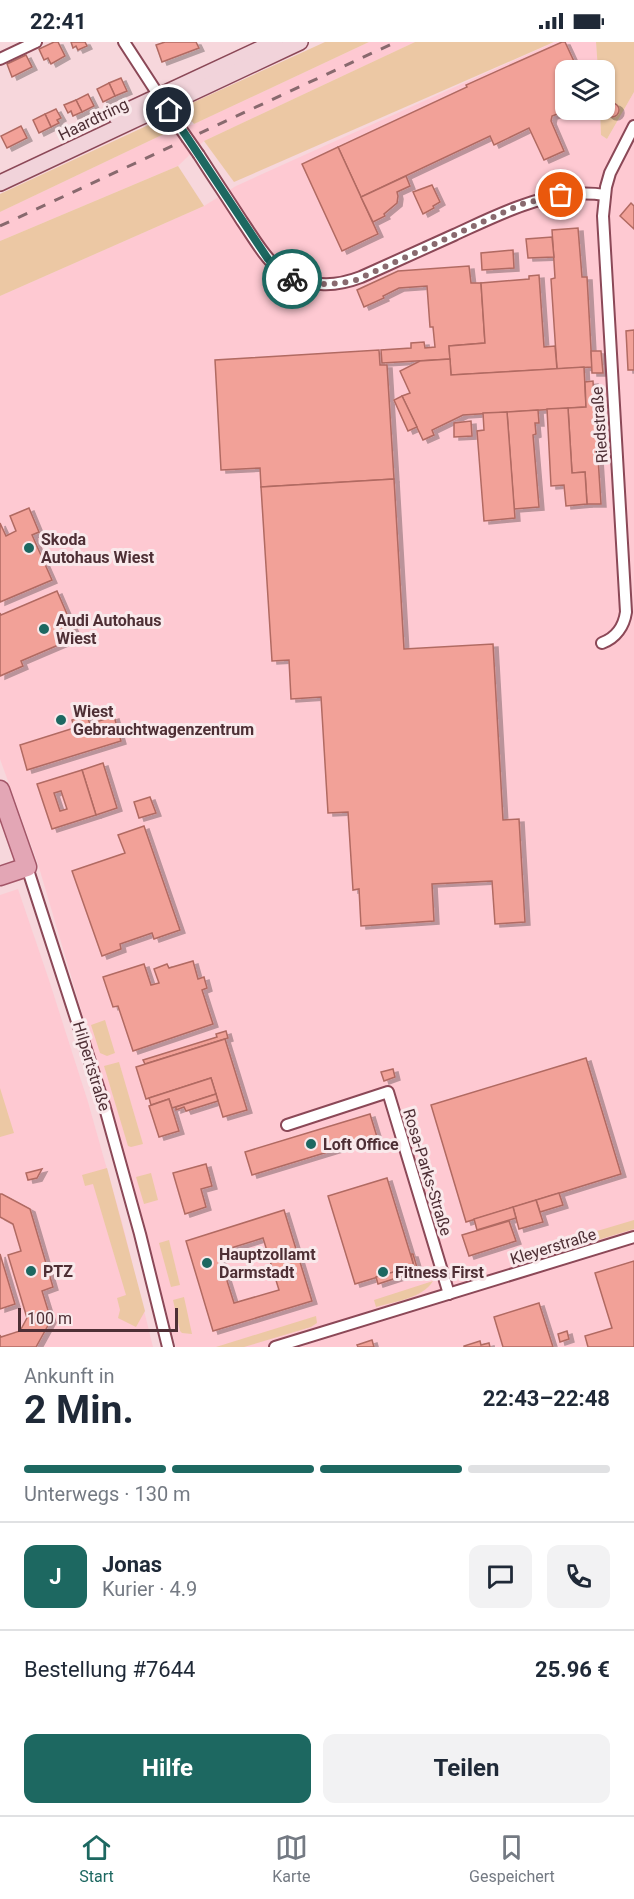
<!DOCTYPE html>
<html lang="de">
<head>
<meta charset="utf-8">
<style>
	:root { --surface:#fff; --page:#f2f2f3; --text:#1f2937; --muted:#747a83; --line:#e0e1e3; --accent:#1d6861 }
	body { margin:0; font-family:Roboto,sans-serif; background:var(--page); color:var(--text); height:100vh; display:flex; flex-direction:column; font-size:22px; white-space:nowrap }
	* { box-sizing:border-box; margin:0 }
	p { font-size:20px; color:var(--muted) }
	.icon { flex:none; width:33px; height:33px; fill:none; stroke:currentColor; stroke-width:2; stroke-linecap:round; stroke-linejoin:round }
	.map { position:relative; height:1305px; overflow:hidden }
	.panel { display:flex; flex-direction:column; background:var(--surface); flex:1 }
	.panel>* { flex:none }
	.buttons { position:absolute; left:555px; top:18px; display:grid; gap:12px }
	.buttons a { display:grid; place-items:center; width:60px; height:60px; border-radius:12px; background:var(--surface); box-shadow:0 2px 4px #0004; font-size:30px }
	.scale { position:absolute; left:18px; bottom:15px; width:160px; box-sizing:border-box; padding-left:6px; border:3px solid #4e2f35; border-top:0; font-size:16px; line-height:21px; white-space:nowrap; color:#4e2f35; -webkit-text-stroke:4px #f9e9eb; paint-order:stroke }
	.pin { position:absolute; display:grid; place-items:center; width:51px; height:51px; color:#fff; margin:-26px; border:3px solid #fff; border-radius:50%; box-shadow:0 2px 6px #0007 }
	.courier { position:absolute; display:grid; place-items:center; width:60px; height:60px; margin:-30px; border:4px solid #1d6861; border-radius:50%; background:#fff; color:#222; box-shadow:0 2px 8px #0007 }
	.summary em { font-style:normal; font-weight:700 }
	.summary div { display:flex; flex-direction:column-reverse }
	.summary { display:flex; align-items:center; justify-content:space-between; height:102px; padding:0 24px }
	h1 { font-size:39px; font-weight:700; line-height:45px }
	.bar { display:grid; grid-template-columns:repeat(4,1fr); gap:9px 6px; align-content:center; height:72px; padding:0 24px }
	.bar i { height:8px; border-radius:4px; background:var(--line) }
	.bar .selected { background:var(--accent) }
	.bar p { grid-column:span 4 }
	.line { display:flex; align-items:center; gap:15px; padding:0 24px; border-top:2px solid var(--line) }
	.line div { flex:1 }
	.round { display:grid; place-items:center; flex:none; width:63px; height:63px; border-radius:12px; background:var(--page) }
	.button { display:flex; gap:12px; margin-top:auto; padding:12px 24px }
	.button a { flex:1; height:69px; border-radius:12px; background:var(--accent); color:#fff; font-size:24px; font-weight:700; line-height:69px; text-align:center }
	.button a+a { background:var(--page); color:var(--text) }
	.status { display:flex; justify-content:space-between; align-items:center; height:42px; padding:0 30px; background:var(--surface); direction:ltr }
	.status svg { height:16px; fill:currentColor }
	.tab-bar { display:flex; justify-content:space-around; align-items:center; height:84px; border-top:2px solid var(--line); background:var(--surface); font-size:16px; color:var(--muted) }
	.tab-bar a { display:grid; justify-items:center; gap:3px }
	.tab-bar .selected { color:var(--accent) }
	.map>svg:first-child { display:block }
</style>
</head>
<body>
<div class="status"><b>22:41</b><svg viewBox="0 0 49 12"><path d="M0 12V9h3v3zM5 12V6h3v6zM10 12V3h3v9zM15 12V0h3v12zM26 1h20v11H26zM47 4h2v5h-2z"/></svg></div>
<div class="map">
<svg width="634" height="1305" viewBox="0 0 634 1305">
	<defs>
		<filter id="shadow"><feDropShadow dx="5" dy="3" stdDeviation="0" flood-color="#0004"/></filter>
	</defs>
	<rect width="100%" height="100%" fill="#f7d7dc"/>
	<!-- built -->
	<g fill="#fec9d2">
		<polygon points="369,0 415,0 204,99 178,124 0,199 0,170 166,91 194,82"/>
		<polygon points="555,0 596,0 598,28 566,28 566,68 600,68 601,93 607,97 634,50 634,1305 176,1305 118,1093 38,822 0,717 0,254 204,164 236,144"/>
		<polygon points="18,847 49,938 88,1060 123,1184 153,1305 0,1305 0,853"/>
	</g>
	<!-- green -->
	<g fill="#ecc8a4">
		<polygon points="325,0 369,0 194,82 181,66"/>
		<polygon points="415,0 554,0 234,140 204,99"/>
		<polygon points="596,0 634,0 634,50 607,97 601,93 600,68 604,68 604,28 598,28"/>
		<polygon points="157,79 166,91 0,170 0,152"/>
		<polygon points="178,124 204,164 0,254 0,199"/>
		<polygon points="105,978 115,1011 107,1014 100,1011 91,983"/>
		<polygon points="119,1020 143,1102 131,1105 128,1104 104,1024"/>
		<polygon points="0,1046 14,1091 0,1095"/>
		<polygon points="107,1126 145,1269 136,1285 118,1276 120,1268 117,1256 126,1253 93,1142 85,1144 82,1133"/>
		<polygon points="151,1131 158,1158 144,1162 136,1135"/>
		<polygon points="634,1178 634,1187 532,1218 530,1209"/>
		<polygon points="169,1198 180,1243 171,1245 159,1201"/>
		<path d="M433,1239C422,1257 395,1259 376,1265L374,1258Z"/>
		<polygon points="184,1255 192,1292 182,1291 180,1289 173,1258"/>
		<polygon points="316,1274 317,1281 311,1285 244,1305 216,1305"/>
	</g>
	<!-- building -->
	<g fill="#f2a198" stroke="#b16a62" stroke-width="1.5" fill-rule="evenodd" filter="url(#shadow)">
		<polygon points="54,0 58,0 65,14 51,22 48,16 44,18 39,7"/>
		<polygon points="71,0 85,0 87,4 78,8 76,4 73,6"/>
		<polygon points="165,0 196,0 199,6 162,20 156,3"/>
		<polygon points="562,0 565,0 578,28 566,28 566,60 562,62 565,69 552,74 551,79 564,109 544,118 529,86 494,103 490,94 361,155 338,105 467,45 466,43"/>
		<polygon points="26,13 32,25 12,35 7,22"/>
		<polygon points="121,36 127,49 115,54 109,41"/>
		<polygon points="109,41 115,54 103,60 97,47"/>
		<polygon points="88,52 94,64 82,70 76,58"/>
		<polygon points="76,58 82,70 73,74 71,69 68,71 64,63"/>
		<circle cx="612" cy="68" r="7"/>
		<polygon points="56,67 61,76 57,78 59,81 51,85 45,72"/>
		<polygon points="45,72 51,85 39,91 33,78"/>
		<polygon points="21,84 27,96 7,106 1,94"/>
		<polygon points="338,105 378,192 342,209 302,122"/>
		<polygon points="406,134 410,144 397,150 398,154 397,161 384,172 385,174 373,180 361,155"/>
		<polygon points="432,143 440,160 433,164 434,166 423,172 413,150"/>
		<polygon points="631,161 634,164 634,187 620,174"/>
		<polygon points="578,186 582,235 587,235 592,325 557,327 551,237 555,236 552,188"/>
		<polygon points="552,195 554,215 528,216 526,197"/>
		<polygon points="513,208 514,226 482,228 481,211"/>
		<polygon points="469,224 471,241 481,241 485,301 449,304 450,317 382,321 381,308 411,306 411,301 424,300 425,306 435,305 433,285 430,285 427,244 399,246 383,254 384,256 364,265 357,248 398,229"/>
		<polygon points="539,233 544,305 555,304 557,327 451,333 449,304 485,301 481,241 529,237 529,234"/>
		<polygon points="634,288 634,328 628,328 626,289"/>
		<polygon points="379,308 380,323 387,323 394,437 261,445 260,426 221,428 215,318"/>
		<polygon points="591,309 601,309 603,331 592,331"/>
		<polygon points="450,317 451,333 584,325 586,365 463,373 432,388 434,393 423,398 402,354 410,351 400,329 420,319"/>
		<polygon points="593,339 601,462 587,462 585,430 572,431 568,366 586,365 585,340"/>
		<polygon points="402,354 417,385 408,389 394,358"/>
		<polygon points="568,366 572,431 585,430 587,462 566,464 564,443 551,444 547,367"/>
		<polygon points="538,368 539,381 535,381 536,392 533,393 539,465 514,467 507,370"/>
		<polygon points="507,370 515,476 484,479 477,389 484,388 483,371"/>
		<polygon points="471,379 472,394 454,395 454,381"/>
		<polygon points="394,437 404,607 493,602 503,778 519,777 525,880 495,882 492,839 432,842 434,879 361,884 359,847 353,848 348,770 328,771 321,655 291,657 289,618 272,619 261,445"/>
		<polygon points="29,466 39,490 32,493 52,538 0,560 0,481 6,494 16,489 10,474"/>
		<polygon points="57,549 77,595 21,619 23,624 0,634 0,571 1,573"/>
		<polygon points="87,674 90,682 114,674 121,699 27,728 20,703 74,686 72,678"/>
		<polygon points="103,721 117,766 96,773 82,728"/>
		<path d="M82,728L96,773L52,787L37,742ZM61,749L67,767L60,769L54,751Z"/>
		<polygon points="150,755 156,771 139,776 134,760"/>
		<polygon points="144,784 180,888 154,897 152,891 120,902 121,907 102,914 72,829 125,811 118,793"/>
		<polygon points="193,919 198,937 204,935 207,946 202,948 213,982 133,1009 118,964 113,965 103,935 144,922 151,943 159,941 154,927 167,922 169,926"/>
		<polygon points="226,989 228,996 145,1022 143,1018 217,995 216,992"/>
		<polygon points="225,997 247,1068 223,1075 211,1036 146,1057 136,1025"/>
		<polygon points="586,1016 621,1132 466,1180 431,1063"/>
		<polygon points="393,1027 395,1035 384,1039 381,1030"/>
		<polygon points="211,1036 216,1052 172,1066 169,1057 151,1063 149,1056"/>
		<polygon points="216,1052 218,1059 186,1069 184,1065 176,1068 176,1065"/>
		<polygon points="169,1057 179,1089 159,1095 149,1064"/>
		<polygon points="370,1072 377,1095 252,1133 245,1110"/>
		<polygon points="206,1122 212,1144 201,1147 206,1165 185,1172 173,1131"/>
		<polygon points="42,1127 37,1136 28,1138 26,1131"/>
		<polygon points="387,1136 414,1224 355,1242 328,1154"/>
		<polygon points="559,1151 563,1163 540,1170 536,1158"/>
		<polygon points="0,1152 2,1152 30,1167 53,1245 42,1249 51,1278 36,1305 0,1305 0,1293 1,1295 20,1289 27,1276 8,1213 21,1209 13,1182 0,1175"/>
		<polygon points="536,1158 543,1180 519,1187 513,1165"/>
		<polygon points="513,1165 516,1176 477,1188 474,1177"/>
		<path d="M284,1168L312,1259L213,1289L186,1199ZM263,1196L279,1248L234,1261L218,1210Z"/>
		<polygon points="509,1179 516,1199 469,1214 462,1193"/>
		<polygon points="0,1212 15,1262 0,1267"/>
		<polygon points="411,1212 413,1212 418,1229 378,1242 376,1235 414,1224"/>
		<polygon points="634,1219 634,1305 588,1305 585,1294 612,1286 595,1231"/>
		<polygon points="539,1261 553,1305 503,1305 494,1275"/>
		<polygon points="567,1289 569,1297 560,1300 558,1292"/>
		<polygon points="372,1298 374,1305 358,1305 357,1303"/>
		<polygon points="480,1299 481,1303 489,1301 490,1305 464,1305 464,1304"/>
	</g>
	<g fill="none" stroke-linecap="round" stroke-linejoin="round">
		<!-- street casing -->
		<g stroke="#8b4857" stroke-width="14">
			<g id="street">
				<polyline points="124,0 176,80"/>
				<polyline points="0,17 36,0"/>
				<path d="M199,113C213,135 228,157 242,179C264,211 277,241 321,242C335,243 348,240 361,235C392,221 423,207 454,193C502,171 550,145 605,153"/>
				<path d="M602,601C616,596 624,584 626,570L603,174L606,145L610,131L634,84"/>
				<polyline points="27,825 105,1066 140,1192 168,1305"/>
				<polyline points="287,1083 388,1050 449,1252"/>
				<polyline points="275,1305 634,1195"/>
			</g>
		</g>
		<!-- secondary casing -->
		<g stroke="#8b4857" stroke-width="18">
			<g id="secondary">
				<polyline points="116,74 275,0"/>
				<polyline points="0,141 300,0"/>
			</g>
		</g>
		<!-- primary casing -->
		<g stroke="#a35668" stroke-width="21">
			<polyline id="primary" points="0,748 27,825 0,834"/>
		</g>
		<!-- street -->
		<use href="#street" stroke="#fff" stroke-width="10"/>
		<!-- secondary -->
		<use href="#secondary" stroke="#f1d3da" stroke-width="15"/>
		<!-- primary -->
		<use href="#primary" stroke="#e3a6b5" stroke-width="18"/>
		<!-- rail -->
		<polyline stroke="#88696e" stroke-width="3" stroke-dasharray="10 10" stroke-linecap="butt" points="0,184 396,0"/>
		<!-- street-bridge casing -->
		<g stroke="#8b4857" stroke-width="14" stroke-linecap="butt">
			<polyline id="street-bridge" points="176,80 199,113"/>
		</g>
		<!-- street-bridge -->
		<use href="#street-bridge" stroke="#fff" stroke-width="10"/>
	</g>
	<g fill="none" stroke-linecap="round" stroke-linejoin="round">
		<!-- done -->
		<path stroke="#896a6f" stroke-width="6" stroke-dasharray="0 10.8" d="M292,237C313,244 335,243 356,238L522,162L561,153"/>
		<!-- route -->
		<polyline stroke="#1d6861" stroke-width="8" points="169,68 268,217 282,231 292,237"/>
	</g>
	<!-- markers -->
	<g fill="#1d6861" stroke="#f9e9eb" stroke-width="2">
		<circle cx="29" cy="506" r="6"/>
		<circle cx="44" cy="587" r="6"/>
		<circle cx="61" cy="678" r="6"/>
		<circle cx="311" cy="1102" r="6"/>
		<circle cx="207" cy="1221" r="6"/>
		<circle cx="31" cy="1229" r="6"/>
		<circle cx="383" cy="1230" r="6"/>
	</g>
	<g text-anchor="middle" stroke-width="6" stroke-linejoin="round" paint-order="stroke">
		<!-- street labels -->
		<g font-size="16" fill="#4e2f35" stroke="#f9e9eb">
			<text transform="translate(93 77) rotate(-26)" y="6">Haardtring</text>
			<text transform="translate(599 383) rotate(-94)" y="6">Riedstraße</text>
			<text transform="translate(92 1024) rotate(73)" y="6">Hilpertstraße</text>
			<text transform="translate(428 1130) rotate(73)" y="6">Rosa-Parks-Straße</text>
			<text transform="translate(553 1204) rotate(-17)" y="6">Kleyerstraße</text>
		</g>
		<!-- poi labels -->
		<g font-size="16" font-weight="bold" fill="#4e2f35" stroke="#f9e9eb" text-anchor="start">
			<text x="41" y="503">Skoda<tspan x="41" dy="18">Autohaus Wiest</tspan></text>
			<text x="56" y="584">Audi Autohaus<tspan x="56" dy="18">Wiest</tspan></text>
			<text x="73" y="675">Wiest<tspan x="73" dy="18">Gebrauchtwagenzentrum</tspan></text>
			<text x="323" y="1108">Loft Office</text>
			<text x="219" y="1218">Hauptzollamt<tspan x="219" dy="18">Darmstadt</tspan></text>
			<text x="43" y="1235">PTZ</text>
			<text x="395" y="1236">Fitness First</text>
		</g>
	</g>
</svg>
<div class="buttons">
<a><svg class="icon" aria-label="layers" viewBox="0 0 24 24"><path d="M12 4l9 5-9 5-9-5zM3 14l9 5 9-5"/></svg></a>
</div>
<div class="scale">100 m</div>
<div class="pin" style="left:561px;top:153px;background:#ea580c"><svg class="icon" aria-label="bag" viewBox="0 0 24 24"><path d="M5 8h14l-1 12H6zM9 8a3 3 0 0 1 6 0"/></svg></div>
<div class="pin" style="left:169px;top:68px;background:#1f2937"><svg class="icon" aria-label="home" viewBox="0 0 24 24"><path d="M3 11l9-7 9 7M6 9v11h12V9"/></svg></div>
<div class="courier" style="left:292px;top:237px"><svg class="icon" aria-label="bike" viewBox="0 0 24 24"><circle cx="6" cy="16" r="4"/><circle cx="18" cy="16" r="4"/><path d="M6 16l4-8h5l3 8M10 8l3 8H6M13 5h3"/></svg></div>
</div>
<section class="panel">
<div class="summary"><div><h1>2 Min.</h1><p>Ankunft in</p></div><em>22:43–22:48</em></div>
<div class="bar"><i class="selected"></i><i class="selected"></i><i class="selected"></i><i></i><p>Unterwegs · 130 m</p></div>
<div class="line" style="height:108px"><b class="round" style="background:var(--accent);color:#fff">J</b><div><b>Jonas</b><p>Kurier · 4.9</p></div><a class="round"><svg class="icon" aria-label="chat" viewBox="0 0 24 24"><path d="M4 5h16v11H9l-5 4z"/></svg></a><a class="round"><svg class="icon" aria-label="phone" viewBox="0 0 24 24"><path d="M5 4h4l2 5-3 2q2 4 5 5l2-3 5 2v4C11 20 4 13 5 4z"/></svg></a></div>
<div class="line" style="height:78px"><div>Bestellung #7644</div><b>25.96 €</b></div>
<div class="button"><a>Hilfe</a><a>Teilen</a></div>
</section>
<nav class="tab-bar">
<a class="selected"><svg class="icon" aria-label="home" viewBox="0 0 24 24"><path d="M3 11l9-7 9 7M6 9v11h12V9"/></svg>Start</a>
<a><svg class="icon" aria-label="map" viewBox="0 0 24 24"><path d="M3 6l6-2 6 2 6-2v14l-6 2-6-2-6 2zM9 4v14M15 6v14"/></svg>Karte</a>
<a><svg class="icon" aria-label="saved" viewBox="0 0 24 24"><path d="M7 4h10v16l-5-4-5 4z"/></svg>Gespeichert</a>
</nav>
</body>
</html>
